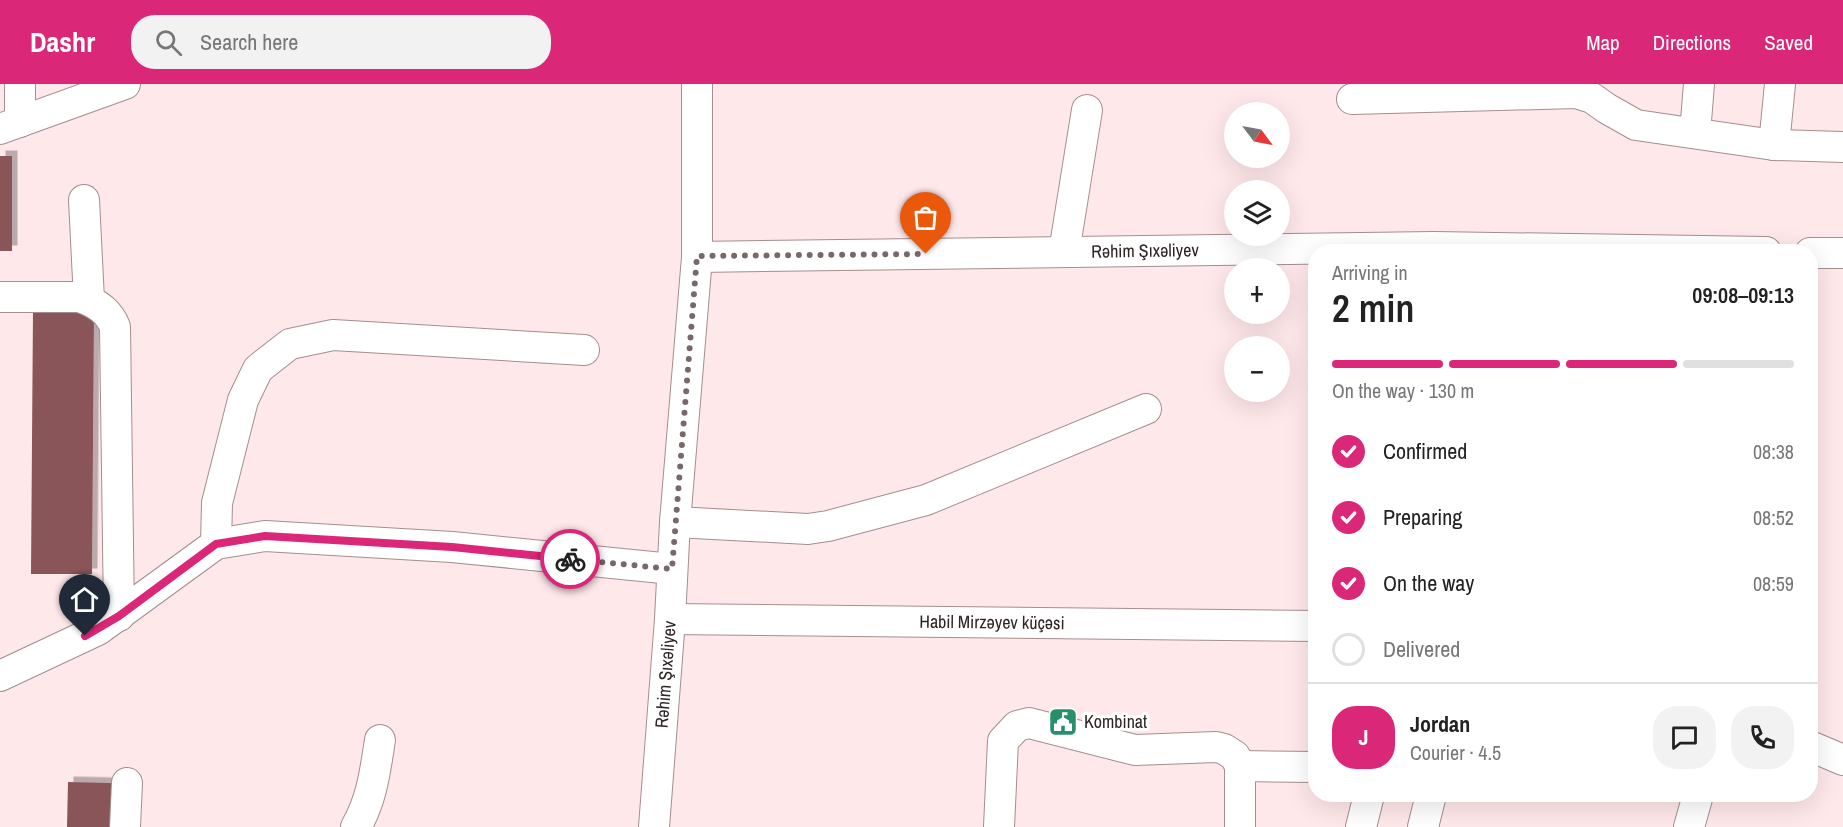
<!DOCTYPE html>
<html lang="en">
<head>
<meta charset="utf-8">
<style>
	:root { --surface:#fff; --page:#f2f2f2; --text:#222; --muted:#767676; --line:#e0e0e0; --accent:#db2777 }
	body { margin:0; font-family:"Archivo Narrow",sans-serif; background:var(--page); color:var(--text); height:100vh; display:flex; flex-direction:column; font-size:22px; white-space:nowrap }
	* { box-sizing:border-box; margin:0 }
	p { font-size:20px; color:var(--muted) }
	.icon { flex:none; width:33px; height:33px; fill:none; stroke:currentColor; stroke-width:2; stroke-linecap:round; stroke-linejoin:round }
	.map { position:relative; flex:1; overflow:hidden }
	.sheet { position:absolute; left:1308px; top:160px; width:510px; height:558px; display:flex; flex-direction:column; background:var(--surface); border-radius:24px; box-shadow:0 6px 24px #0002 }
	.sheet>* { flex:none }
	.needle { width:39px; rotate:122deg }
	.buttons { position:absolute; left:1224px; top:18px; display:grid; gap:12px }
	.buttons a { display:grid; place-items:center; width:66px; height:66px; border-radius:50%; background:var(--surface); box-shadow:0 6px 24px #0002; font-size:30px }
	.pin { position:absolute; display:grid; place-items:center; width:51px; height:51px; color:#fff; margin:-62px -26px; border-radius:50% 50% 50% 0; rotate:-45deg; box-shadow:0 0 6px #0007 }
	.pin .icon { rotate:45deg }
	.courier { position:absolute; display:grid; place-items:center; width:60px; height:60px; margin:-30px; border:4px solid #db2777; border-radius:50%; background:#fff; color:#222; box-shadow:0 2px 8px #0007 }
	.summary em { font-style:normal; font-weight:600 }
	.summary div { display:flex; flex-direction:column-reverse }
	.summary { display:flex; align-items:center; justify-content:space-between; height:102px; padding:0 24px }
	h1 { font-size:39px; font-weight:600; line-height:45px }
	.bar { display:grid; grid-template-columns:repeat(4,1fr); gap:9px 6px; align-content:center; height:72px; padding:0 24px }
	.bar i { height:8px; border-radius:4px; background:var(--line) }
	.bar .current { background:var(--accent) }
	.bar p { grid-column:span 4 }
	.line { display:flex; align-items:center; gap:15px; padding:0 24px; border-top:2px solid var(--line) }
	.line div { flex:1 }
	.round { display:grid; place-items:center; flex:none; width:63px; height:63px; border-radius:24px; background:var(--page) }
	ol { padding:0 24px; list-style:none }
	li { display:flex; align-items:center; gap:18px; height:66px }
	li p { margin-inline-start:auto }
	li .icon { padding:6px; border-radius:50%; background:var(--accent); color:#fff; stroke-width:4 }
	li:last-child { color:var(--muted) }
	li i { width:33px; height:33px; border:3px solid var(--line); border-radius:50% }
	header { display:flex; align-items:center; gap:36px; box-sizing:border-box; height:84px; padding:0 30px; background:var(--accent); color:#fff }
	header strong { font-size:28px }
	nav { display:flex; gap:33px; margin-inline-start:auto; font-size:21px }
	.search { width:420px; height:54px; background:var(--page); display:flex; align-items:center; gap:15px; box-sizing:border-box; padding:0 21px; border-radius:24px; color:var(--muted); font-size:22px }
	.map>svg:first-child { display:block }
</style>
</head>
<body>
<header>
<strong>Dashr</strong>
<div class="search"><svg class="icon" aria-label="search" viewBox="0 0 24 24"><circle cx="10" cy="10" r="6"/><path d="M15 15l6 6"/></svg>Search here</div>
<nav><a>Map</a><a>Directions</a><a>Saved</a></nav>
</header>
<div class="map">
<svg width="1843" height="743" viewBox="0 0 1843 743">
	<defs>
		<filter id="shadow"><feDropShadow dx="5.5" dy="-5.5" stdDeviation="0" flood-color="#0004"/></filter>
	</defs>
	<rect width="100%" height="100%" fill="#ffe8e9"/>
	<!-- building -->
	<g fill="#8a5458" filter="url(#shadow)">
		<rect x="0" y="72" width="12" height="95"/>
		<polygon points="33,227 94,227 92,490 31,490"/>
		<polygon points="68,698 114,699 113,743 67,743"/>
	</g>
	<g fill="none" stroke-linecap="round" stroke-linejoin="round">
		<!-- minor casing -->
		<g stroke="#a68d8e" stroke-width="32">
			<g id="minor">
				<polyline points="20,0 20,38"/>
				<polyline points="1352,15 1576,9 1592,14 1606,24 1636,41 1774,61 1843,63"/>
				<polyline points="0,45 125,0"/>
				<polyline points="1695,49 1699,0"/>
				<polyline points="1774,61 1780,0"/>
				<polyline points="84,116 89,216"/>
				<polyline points="1064,168 1087,26"/>
				<polyline points="1810,169 1843,169"/>
				<path id="s1" d="M697,173L1434,163L1766,168"/>
				<path d="M0,213H79C95,218 109,227 115,243L119,532"/>
				<polyline points="675,438 808,445 828,442 926,416 1146,325"/>
				<polyline points="216,460 217,419 243,316 258,285 290,260 333,251 584,266"/>
				<path id="s2" d="M670,535L1316,542"/>
				<polyline points="0,592 98,546 216,460 265,452 452,463 672,485"/>
				<polyline points="1810,662 1843,676"/>
				<polyline points="1240,682 1316,683"/>
				<polyline points="125,743 127,699"/>
				<path d="M356,743C372,715 375,688 380,656"/>
				<path id="s3" d="M654,743L670,535L675,438L697,173V0"/>
				<polyline points="999,743 1003,657 1017,642 1029,639 1135,666 1216,663 1224,665 1235,672 1240,682 1240,743"/>
				<polyline points="1361,743 1369,711"/>
				<polyline points="1423,743 1431,711"/>
				<polyline points="1689,743 1698,711"/>
			</g>
		</g>
		<!-- minor -->
		<use href="#minor" stroke="#fff" stroke-width="30"/>
	</g>
	<g fill="none" stroke-linecap="round" stroke-linejoin="round">
		<!-- done -->
		<polyline stroke="#776969" stroke-width="6" stroke-dasharray="0 10.8" points="570,475 672,485 697,172 926,170"/>
		<!-- route -->
		<polyline stroke="#db2777" stroke-width="8" points="85,552 119,532 216,460 265,452 452,463 570,475"/>
	</g>
	<!-- icons -->
	<defs>
		<g id="civic-square" transform="scale(1.5)"><rect x="-9" y="-9" width="18" height="18" rx="4" fill="#288f6b" stroke="#fff"/><path d="M-.6-6.5H3V-4.5H.6V-3L4-1V1h2V6H-6V1h2V-1L-.6-3ZM-1.2 2.5V6h2.4V2.5Z" fill="#fff"/></g>
	</defs>
	<g fill-rule="evenodd">
		<use href="#civic-square" x="1063" y="638"/>
	</g>
	<g text-anchor="middle" stroke-width="6" stroke-linejoin="round" paint-order="stroke">
		<!-- street labels -->
		<g font-size="18" fill="#2e2424" stroke="#fff">
			<text dy="6" stroke="none"><textPath href="#s1" startOffset="448">Rəhim Şıxəliyev</textPath></text>
			<text dy="6" stroke="none"><textPath href="#s2" startOffset="322">Habil Mirzəyev küçəsi</textPath></text>
			<text dy="6" stroke="none"><textPath href="#s3" startOffset="153">Rəhim Şıxəliyev</textPath></text>
		</g>
		<!-- poi labels -->
		<g font-size="18" fill="#2e2424" stroke="#fff" text-anchor="start">
			<text x="1084" y="644">Kombinat</text>
		</g>
	</g>
</svg>
<div class="buttons">
<a><svg class="needle" viewBox="-14 -14 28 28"><path d="M0-13l5 13h-10z" fill="#e53935"/><path d="M0 13l5-13h-10z" fill="#767676"/></svg></a>
<a><svg class="icon" aria-label="layers" viewBox="0 0 24 24"><path d="M12 4l9 5-9 5-9-5zM3 14l9 5 9-5"/></svg></a>
<a>+</a>
<a>−</a>
</div>
<div class="pin" style="left:926px;top:170px;background:#ea580c"><svg class="icon" aria-label="bag" viewBox="0 0 24 24"><path d="M5 8h14l-1 12H6zM9 8a3 3 0 0 1 6 0"/></svg></div>
<div class="pin" style="left:85px;top:552px;background:#1f2937"><svg class="icon" aria-label="home" viewBox="0 0 24 24"><path d="M3 11l9-7 9 7M6 9v11h12V9"/></svg></div>
<div class="courier" style="left:570px;top:475px"><svg class="icon" aria-label="bike" viewBox="0 0 24 24"><circle cx="6" cy="16" r="4"/><circle cx="18" cy="16" r="4"/><path d="M6 16l4-8h5l3 8M10 8l3 8H6M13 5h3"/></svg></div>
<section class="sheet">
<div class="summary"><div><h1>2 min</h1><p>Arriving in</p></div><em>09:08–09:13</em></div>
<div class="bar"><i class="current"></i><i class="current"></i><i class="current"></i><i></i><p>On the way · 130 m</p></div>
<ol>
<li><svg class="icon" aria-label="check" viewBox="0 0 24 24"><path d="M5 12l5 5 9-10"/></svg>Confirmed<p>08:38</p></li>
<li><svg class="icon" aria-label="check" viewBox="0 0 24 24"><path d="M5 12l5 5 9-10"/></svg>Preparing<p>08:52</p></li>
<li><svg class="icon" aria-label="check" viewBox="0 0 24 24"><path d="M5 12l5 5 9-10"/></svg>On the way<p>08:59</p></li>
<li><i></i>Delivered</li>
</ol>
<div class="line" style="height:108px"><b class="round" style="background:var(--accent);color:#fff">J</b><div><b>Jordan</b><p>Courier · 4.5</p></div><a class="round"><svg class="icon" aria-label="chat" viewBox="0 0 24 24"><path d="M4 5h16v11H9l-5 4z"/></svg></a><a class="round"><svg class="icon" aria-label="phone" viewBox="0 0 24 24"><path d="M5 4h4l2 5-3 2q2 4 5 5l2-3 5 2v4C11 20 4 13 5 4z"/></svg></a></div>
</section>
</div>
</body>
</html>
